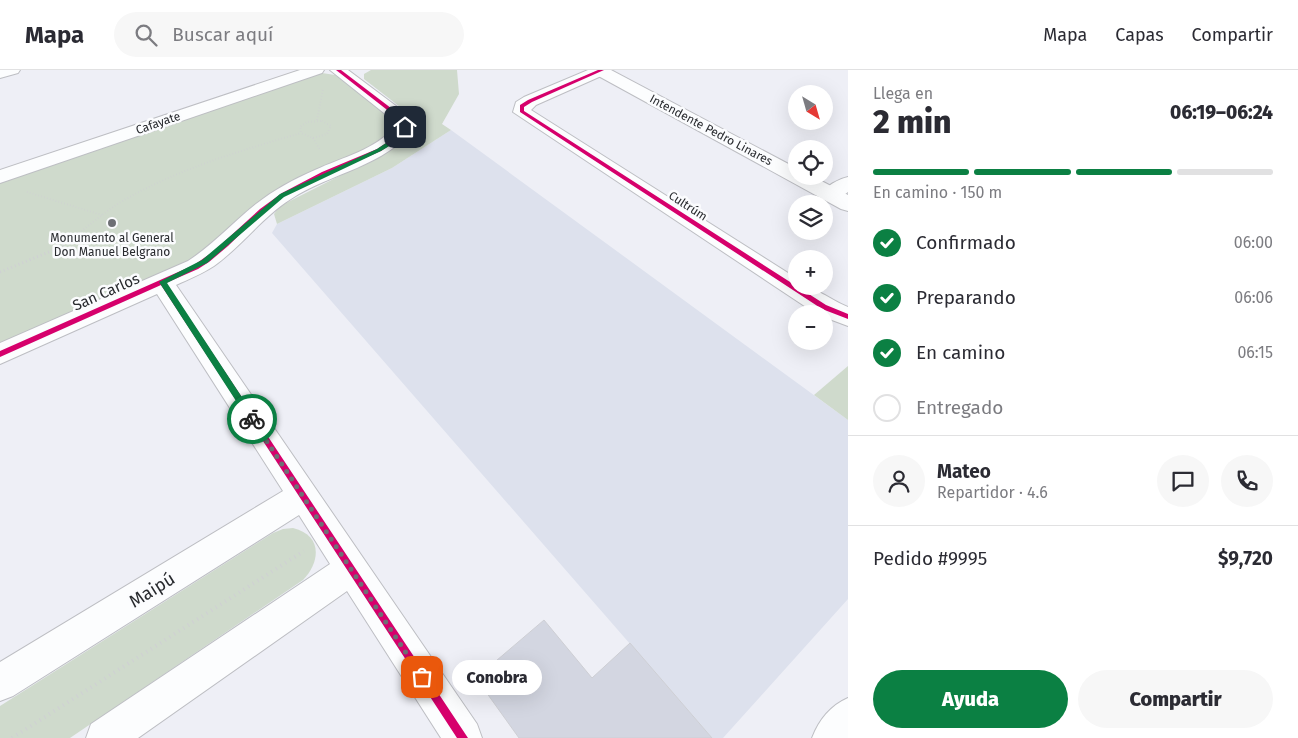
<!DOCTYPE html>
<html lang="es">
<head>
<meta charset="utf-8">
<style>
	:root { --surface:#fff; --page:#f7f7f7; --text:#2b2b33; --muted:#7c7c81; --line:#e1e1e2; --accent:#0b8043 }
	body { margin:0; font-family:"Fira Sans",sans-serif; background:var(--page); color:var(--text); height:100vh; display:flex; flex-direction:column; font-size:19px; white-space:nowrap }
	* { box-sizing:border-box; margin:0 }
	p { font-size:16px; color:var(--muted) }
	.icon { flex:none; width:28px; height:28px; fill:none; stroke:currentColor; stroke-width:2; stroke-linecap:round; stroke-linejoin:round }
	.map { position:relative; flex:1; overflow:hidden }
	.side { display:flex; flex-direction:column; background:var(--surface); width:450px }
	.side>* { flex:none }
	.needle { width:32px; rotate:143deg }
	.buttons { position:absolute; left:788px; top:15px; display:grid; gap:10px }
	.buttons a { display:grid; place-items:center; width:45px; height:45px; border-radius:50%; background:var(--surface); box-shadow:0 5px 20px #0002; font-size:25px }
	.pin { position:absolute; display:grid; place-items:center; width:42px; height:42px; color:#fff; margin:-21px; border-radius:10px; box-shadow:0 2px 8px #0006 }
	.courier { position:absolute; display:grid; place-items:center; width:50px; height:50px; margin:-25px; border:4px solid #0b8043; border-radius:50%; background:#fff; color:#222; box-shadow:0 1px 6px #0007 }
	.bubble { position:absolute; height:35px; border-radius:18px; background:var(--surface); box-shadow:0 5px 20px #0002; font-size:16px; font-weight:800; line-height:35px; text-align:center }
	.overview em { font-style:normal; font-weight:800 }
	.overview div { display:flex; flex-direction:column-reverse }
	.overview { display:flex; align-items:center; justify-content:space-between; height:85px; padding:0 25px }
	h1 { font-size:32px; font-weight:800; line-height:38px }
	.bar { display:grid; grid-template-columns:repeat(4,1fr); gap:8px 5px; align-content:center; height:60px; padding:0 25px }
	.bar i { height:6px; border-radius:4px; background:var(--line) }
	.bar .selected { background:var(--accent) }
	.bar p { grid-column:span 4 }
	.line { display:flex; align-items:center; gap:12px; padding:0 25px; border-top:1px solid var(--line) }
	.line div { flex:1 }
	.round { display:grid; place-items:center; flex:none; width:52px; height:52px; border-radius:26px; background:var(--page) }
	ol { padding:0 25px; list-style:none }
	li { display:flex; align-items:center; gap:15px; height:55px }
	li p { margin-inline-start:auto }
	li .icon { padding:5px; border-radius:50%; background:var(--accent); color:#fff; stroke-width:4 }
	li:last-child { color:var(--muted) }
	li i { width:28px; height:28px; border:2px solid var(--line); border-radius:50% }
	.cta { display:flex; gap:10px; margin-top:auto; padding:10px 25px }
	.cta a { flex:1; height:58px; border-radius:30px; background:var(--accent); color:#fff; font-size:20px; font-weight:800; line-height:58px; text-align:center }
	.cta a+a { background:var(--page); color:var(--text) }
	header { display:flex; align-items:center; gap:30px; box-sizing:border-box; height:70px; padding:0 25px; background:var(--surface); border-bottom:1px solid var(--line) }
	header strong { font-size:24px }
	nav { display:flex; gap:28px; margin-inline-start:auto; font-size:18px }
	.search { width:350px; height:45px; background:var(--page); display:flex; align-items:center; gap:12px; box-sizing:border-box; padding:0 18px; border-radius:28px; color:var(--muted); font-size:19px }
	main { display:flex; flex:1; min-height:0 }
	.map>svg:first-child { display:block }
</style>
</head>
<body>
<header>
<strong>Mapa</strong>
<div class="search"><svg class="icon" aria-label="search" viewBox="0 0 24 24"><circle cx="10" cy="10" r="6"/><path d="M15 15l6 6"/></svg>Buscar aquí</div>
<nav><a>Mapa</a><a>Capas</a><a>Compartir</a></nav>
</header>
<main>
<div class="map">
<svg width="848" height="668" viewBox="0 0 848 668">
	<rect width="100%" height="100%" fill="#eeeff6"/>
	<!-- built -->
	<polygon fill="#dde1ed" points="451,60 848,350 848,529 723,668 712,668 272,163 277,154 392,98"/>
	<!-- green -->
	<g fill="#cfdacc">
		<path d="M371,0H457L459,24L442,54L451,60L392,98L277,154L274,144L280,136L385,83C397,76 412,69 415,54L413,47L364,9V4Z"/>
		<polygon points="322,3 335,5 393,49 397,55 395,59 367,80 200,187 0,275 0,113"/>
		<polygon points="848,296 848,350 814,325"/>
		<path d="M293,458C322,465 321,491 303,510L70,668H0V636L273,463L283,459Z"/>
	</g>
	<!-- building -->
	<polygon fill="#d3d6e1" stroke="#cecfd4" points="544,550 592,608 630,573 712,668 519,668 476,608"/>
	<g fill="none" stroke-linecap="round" stroke-linejoin="round">
		<!-- street casing -->
		<g stroke="#bdbec3" stroke-width="2">
			<g id="street">
				<polygon points="0,0 20,0 18,3 0,8"/>
				<polygon points="300,0 324,0 322,3 0,113 0,100"/>
				<path d="M330,0H348L408,45L414,57C387,96 330,103 291,129C262,147 242,176 214,196C202,204 189,209 176,215L477,654L482,668H441L347,521L138,668H86L91,654L330,494L299,445L13,626L0,631V592L283,421L157,224L0,294V273L188,191C213,175 232,153 256,134C274,120 294,109 315,100C343,87 375,80 396,56L394,51Z"/>
				<path d="M588,0H610L608,3L536,35L531,40L796,208V216C816,216 830,230 848,237V256L824,247V244L815,243L513,42L516,32L524,27Z"/>
				<path d="M848,107V122C839,128 834,132 823,129L820,125C826,116 838,109 848,107Z"/>
			</g>
		</g>
		<!-- secondary casing -->
		<g stroke="#bdbec3" stroke-width="2">
			<g id="secondary">
				<polygon points="591,0 611,0 796,98 796,106 812,106 848,125 848,141 841,139 593,3"/>
				<path d="M848,628V668H812C819,650 830,636 848,628Z"/>
			</g>
		</g>
		<!-- path-far2 -->
		<g stroke="#cfd0d3" stroke-width="2" stroke-dasharray="0.5 2.5" stroke-linecap="butt">
			<polyline points="317,50 323,19"/>
			<polygon points="322,51 331,56 327,64 313,68 301,63 300,57 307,52"/>
			<polyline points="313,68 320,80"/>
			<polyline points="27,122 102,145"/>
			<path d="M79,163C92,153 105,142 119,133C175,100 239,81 301,63"/>
		</g>
		<!-- path-far1 -->
		<polyline stroke="#cfd0d3" stroke-width="3" stroke-dasharray="1 3" stroke-linecap="butt" points="0,202 61,177 81,162"/>
		<!-- path -->
		<polyline stroke="#cfd0d3" stroke-width="4" stroke-dasharray="1 4.5" stroke-linecap="butt" points="12,668 304,481"/>
		<!-- street -->
		<use href="#street" fill="#fcfdfe" fill-rule="evenodd"/>
		<!-- secondary -->
		<use href="#secondary" fill="#fcfdfe" fill-rule="evenodd"/>
		<!-- cycleway casing -->
		<g stroke="#fbfcfe" stroke-width="3">
			<g id="cycleway">
				<polygon points="336,0 341,0 404,48 407,57 407,58 396,71 381,81 326,105 286,125 264,141 228,176 209,192 198,199 166,213 468,668 457,668 161,215 0,287 0,281 194,195 214,181 260,139 282,123 322,102 377,79 392,69 402,57 400,50"/>
				<polygon points="598,0 604,0 532,32 524,37 524,41 826,235 848,244 848,249 822,239 520,42 520,35 528,30"/>
			</g>
		</g>
		<!-- cycleway -->
		<use href="#cycleway" fill="#d6006c" fill-rule="evenodd"/>
	</g>
	<!-- route -->
	<polygon fill="#0b8043" points="403,56 408,57 396,72 381,81 284,127 207,193 167,213 255,347 255,351 249,351 159,212 202,190 280,124 377,79 392,69"/>
	<g fill="none" stroke-linecap="round" stroke-linejoin="round">
		<!-- done -->
		<polyline stroke="#6e7075" stroke-width="5" stroke-dasharray="0 9" points="252,349 422,607"/>
	</g>
	<!-- markers -->
	<circle fill="#6e7075" stroke="#fbfcfe" stroke-width="2" cx="112" cy="153" r="5"/>
	<g text-anchor="middle" stroke-width="5" stroke-linejoin="round" paint-order="stroke">
		<!-- far-street labels -->
		<g font-size="12" fill="#292b2f" stroke="#fbfcfe">
			<text transform="translate(158 53) rotate(-19)" y="4">Cafayate</text>
			<text transform="translate(711 60) rotate(28)" y="4">Intendente Pedro Linares</text>
			<text transform="translate(688 136) rotate(33)" y="4">Cultrúm</text>
		</g>
		<!-- far-poi labels -->
		<g font-size="12" fill="#292b2f" stroke="#fbfcfe">
			<text x="112" y="172">Monumento al General<tspan x="112" dy="14">Don Manuel Belgrano</tspan></text>
		</g>
		<!-- street labels -->
		<g font-size="15" fill="#292b2f" stroke="#fbfcfe">
			<text transform="translate(106 222) rotate(-24)" y="5">San Carlos</text>
		</g>
		<!-- near-street labels -->
		<g font-size="18" fill="#292b2f" stroke="#fbfcfe">
			<text transform="translate(152 520) rotate(-32)" y="6">Maipú</text>
		</g>
	</g>
</svg>
<div class="buttons">
<a><svg class="needle" viewBox="-14 -14 28 28"><path d="M0-13l5 13h-10z" fill="#e53935"/><path d="M0 13l5-13h-10z" fill="#7c7c81"/></svg></a>
<a><svg class="icon" aria-label="locate" viewBox="0 0 24 24"><circle cx="12" cy="12" r="6"/><path d="M12 2v4M12 18v4M2 12h4M18 12h4"/></svg></a>
<a><svg class="icon" aria-label="layers" viewBox="0 0 24 24"><path d="M12 4l9 5-9 5-9-5zM3 14l9 5 9-5"/></svg></a>
<a>+</a>
<a>−</a>
</div>
<div class="pin" style="left:422px;top:607px;background:#ea580c"><svg class="icon" aria-label="bag" viewBox="0 0 24 24"><path d="M5 8h14l-1 12H6zM9 8a3 3 0 0 1 6 0"/></svg></div>
<div class="pin" style="left:405px;top:57px;background:#1f2937"><svg class="icon" aria-label="home" viewBox="0 0 24 24"><path d="M3 11l9-7 9 7M6 9v11h12V9"/></svg></div>
<div class="courier" style="left:252px;top:349px"><svg class="icon" aria-label="bike" viewBox="0 0 24 24"><circle cx="6" cy="16" r="4"/><circle cx="18" cy="16" r="4"/><path d="M6 16l4-8h5l3 8M10 8l3 8H6M13 5h3"/></svg></div>
<div class="bubble" style="left:452px;top:590px;width:90px">Conobra</div>
</div>
<section class="side">
<div class="overview"><div><h1>2 min</h1><p>Llega en</p></div><em>06:19–06:24</em></div>
<div class="bar"><i class="selected"></i><i class="selected"></i><i class="selected"></i><i></i><p>En camino · 150 m</p></div>
<ol>
<li><svg class="icon" aria-label="check" viewBox="0 0 24 24"><path d="M5 12l5 5 9-10"/></svg>Confirmado<p>06:00</p></li>
<li><svg class="icon" aria-label="check" viewBox="0 0 24 24"><path d="M5 12l5 5 9-10"/></svg>Preparando<p>06:06</p></li>
<li><svg class="icon" aria-label="check" viewBox="0 0 24 24"><path d="M5 12l5 5 9-10"/></svg>En camino<p>06:15</p></li>
<li><i></i>Entregado</li>
</ol>
<div class="line" style="height:90px"><a class="round"><svg class="icon" aria-label="person" viewBox="0 0 24 24"><circle cx="12" cy="8" r="4"/><path d="M4 21q1-7 8-7t8 7"/></svg></a><div><b>Mateo</b><p>Repartidor · 4.6</p></div><a class="round"><svg class="icon" aria-label="chat" viewBox="0 0 24 24"><path d="M4 5h16v11H9l-5 4z"/></svg></a><a class="round"><svg class="icon" aria-label="phone" viewBox="0 0 24 24"><path d="M5 4h4l2 5-3 2q2 4 5 5l2-3 5 2v4C11 20 4 13 5 4z"/></svg></a></div>
<div class="line" style="height:65px"><div>Pedido #9995</div><b>$9,720</b></div>
<div class="cta"><a>Ayuda</a><a>Compartir</a></div>
</section>
</main>
</body>
</html>
